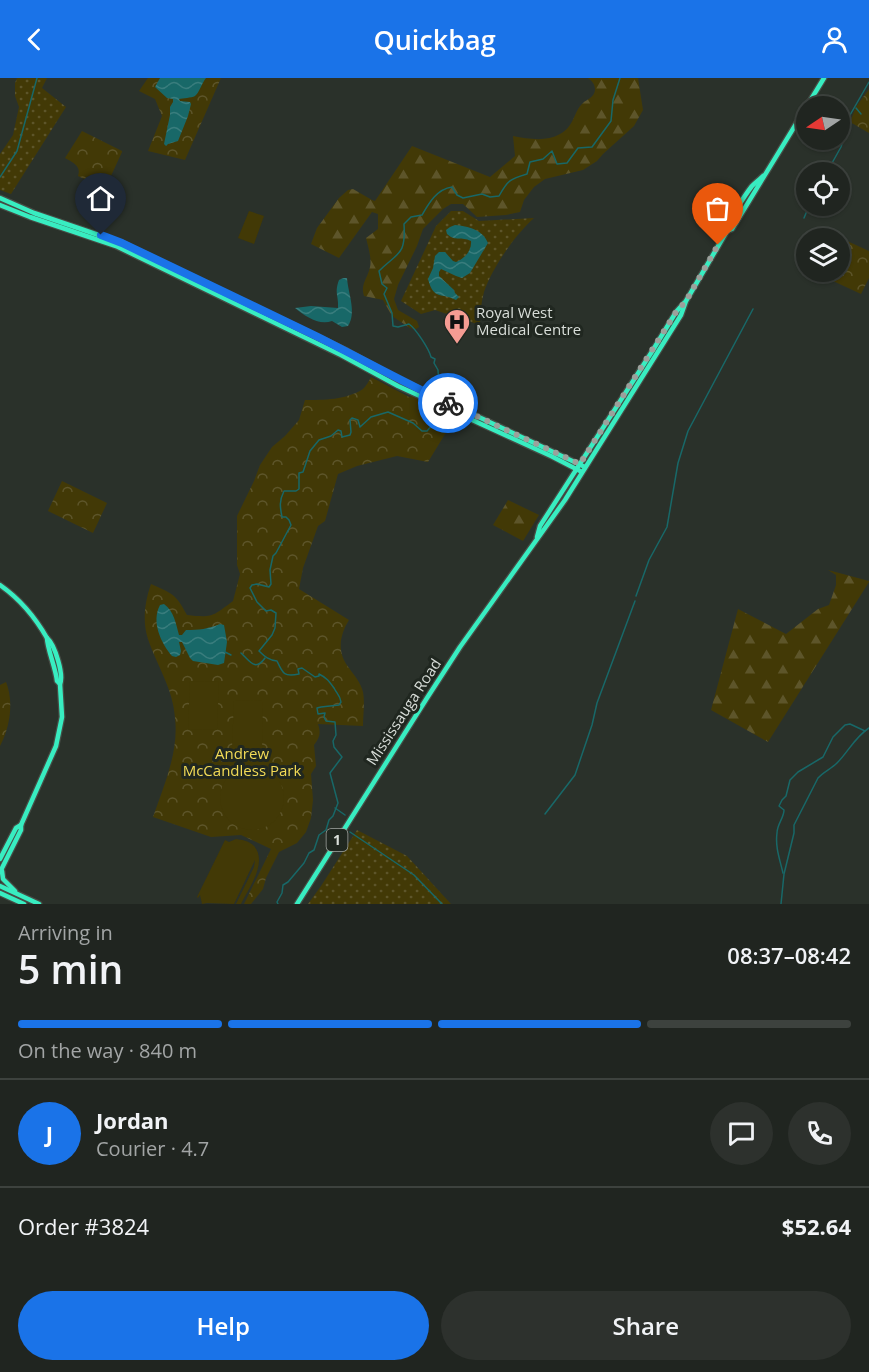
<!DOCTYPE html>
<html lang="en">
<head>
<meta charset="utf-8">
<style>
	:root { --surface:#202520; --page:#2d312d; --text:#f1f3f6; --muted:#a2a5a5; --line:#3d423e; --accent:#1a73e8 }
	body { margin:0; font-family:"Open Sans",sans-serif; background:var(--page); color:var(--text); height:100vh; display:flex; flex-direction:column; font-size:22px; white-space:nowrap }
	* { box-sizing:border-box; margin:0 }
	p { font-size:20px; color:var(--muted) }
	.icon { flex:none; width:33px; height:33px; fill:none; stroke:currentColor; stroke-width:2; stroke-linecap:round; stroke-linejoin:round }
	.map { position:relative; height:826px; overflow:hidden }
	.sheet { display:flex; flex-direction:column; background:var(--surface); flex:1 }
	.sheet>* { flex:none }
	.needle { width:39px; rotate:257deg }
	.tools { position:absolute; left:796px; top:18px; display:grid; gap:12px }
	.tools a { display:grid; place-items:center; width:54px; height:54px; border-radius:50%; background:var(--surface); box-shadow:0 2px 4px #0004,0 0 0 2px var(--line); font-size:30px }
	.pin { position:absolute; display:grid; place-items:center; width:51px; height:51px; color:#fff; margin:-62px -26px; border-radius:50% 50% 50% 0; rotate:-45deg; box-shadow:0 0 6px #0007 }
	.pin .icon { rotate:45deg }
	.courier { position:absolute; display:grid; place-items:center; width:60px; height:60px; margin:-30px; border:4px solid #1a73e8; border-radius:50%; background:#fff; color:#222; box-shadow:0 2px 8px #0007 }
	.overview em { font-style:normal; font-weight:600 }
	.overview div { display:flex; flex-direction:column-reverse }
	.overview { display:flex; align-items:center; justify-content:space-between; height:102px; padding:0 18px }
	h1 { font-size:39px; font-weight:600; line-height:45px }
	.bar { display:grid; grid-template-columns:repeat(4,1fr); gap:9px 6px; align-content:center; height:72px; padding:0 18px }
	.bar i { height:8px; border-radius:4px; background:var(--line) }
	.bar .current { background:var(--accent) }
	.bar p { grid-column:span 4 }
	.line { display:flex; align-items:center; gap:15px; padding:0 18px; border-top:2px solid var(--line) }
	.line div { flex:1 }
	.round { display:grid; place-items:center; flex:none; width:63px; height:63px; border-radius:32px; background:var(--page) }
	.cta { display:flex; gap:12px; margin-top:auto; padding:12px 18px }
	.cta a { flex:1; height:69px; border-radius:36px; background:var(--accent); color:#fff; font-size:24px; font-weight:600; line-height:69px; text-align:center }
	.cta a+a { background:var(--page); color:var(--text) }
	header { display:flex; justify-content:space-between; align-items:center; height:78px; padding:0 18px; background:var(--accent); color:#fff; font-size:27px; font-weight:600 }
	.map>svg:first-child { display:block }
</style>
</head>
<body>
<header><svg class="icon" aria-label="back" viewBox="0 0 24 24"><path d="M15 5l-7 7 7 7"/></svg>Quickbag<svg class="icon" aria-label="person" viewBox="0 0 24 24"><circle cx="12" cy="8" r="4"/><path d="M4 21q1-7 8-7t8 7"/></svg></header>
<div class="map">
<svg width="869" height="826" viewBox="0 0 869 826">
	<defs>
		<pattern id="grass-dots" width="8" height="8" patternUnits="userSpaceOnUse" patternTransform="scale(1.5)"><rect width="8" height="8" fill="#423906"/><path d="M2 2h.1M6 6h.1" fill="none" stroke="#5d552a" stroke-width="1.8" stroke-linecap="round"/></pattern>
		<pattern id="forest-firs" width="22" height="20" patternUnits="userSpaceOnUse" patternTransform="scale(1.5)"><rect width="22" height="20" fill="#423906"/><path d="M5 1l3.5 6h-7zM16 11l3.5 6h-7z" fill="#5d552a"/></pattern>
		<pattern id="park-crowns" width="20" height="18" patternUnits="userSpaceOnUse" patternTransform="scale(1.5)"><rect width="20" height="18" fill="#423906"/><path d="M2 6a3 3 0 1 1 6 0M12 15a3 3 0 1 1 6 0" fill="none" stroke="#5d552a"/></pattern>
		<pattern id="water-waves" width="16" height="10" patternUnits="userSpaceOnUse" patternTransform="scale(1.5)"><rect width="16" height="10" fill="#186868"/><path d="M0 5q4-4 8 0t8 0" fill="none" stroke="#397d7d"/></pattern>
	</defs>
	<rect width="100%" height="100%" fill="#2a312a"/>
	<!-- grass -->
	<g fill="url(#grass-dots)">
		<polygon points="17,0 47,0 42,10 66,29 11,116 0,112 0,76 13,57 19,29 15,18 15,5"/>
		<path d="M451,133H463L479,143L534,140C515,157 492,190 484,214C481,225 480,236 480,247L435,232L421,236L401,223L436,148Z"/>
		<polygon points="357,752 407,778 451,826 308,826 321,808"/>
	</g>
	<!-- forest -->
	<g fill="url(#forest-firs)">
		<path d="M588,0H638L643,32L634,48L603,76L597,83L583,92L545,101L534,109L524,122L520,134L506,137L477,139L463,126H451L443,131L423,151L417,168L398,207L394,221L398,232L417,243L419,249L416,251L410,250L392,238L383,222L364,218C360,206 368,200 370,189C372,181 368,168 366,160L378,151V136L372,134L339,180L311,166L317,150L339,120L348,112L353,111L372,122L375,123L412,68L490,99L515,78L513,58C529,61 546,64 560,56C575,48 573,34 583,25C587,21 594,20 595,12C595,6 592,3 588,0Z"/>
		<polygon points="508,422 539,437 523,463 493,447"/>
		<polygon points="828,492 869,503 869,504 768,664 711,632 738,531 786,556 818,531 829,527 836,507 836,497"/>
	</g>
	<!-- park -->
	<g fill="url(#park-crowns)">
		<polygon points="148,0 221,0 185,82 148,73 162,38 155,21 139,13"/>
		<polygon points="869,11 869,55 850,44 856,29"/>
		<path d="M82,53L122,73V74L105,111L78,98C82,88 72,84 65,80Z"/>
		<path d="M845,162L869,173V200L861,216L833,203L835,194H840V181C849,175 845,170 845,162Z"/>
		<path d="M371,299L409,319L412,318L451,336L453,340V343L428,384L397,378L357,388L338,396L325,443L318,448L303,490L299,511L349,542C339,558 337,575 349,590C354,597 361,605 363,614C365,625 363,637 363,648L318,646C321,655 320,659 314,667L316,688L311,696L313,722L311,740L306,754L297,765L279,774L266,800L263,811L251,826H244L271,771L241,757L211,759L153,739C164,707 179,674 175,640C173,610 157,588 148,561C142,543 145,523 151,506C173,516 175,515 187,537C213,540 213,538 233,523L240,496L237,487V438L254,403L260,387L272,369L285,358L299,342L305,322C324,322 346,322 363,311C366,308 369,303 371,299Z"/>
		<polygon points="62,403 107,425 93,455 48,433"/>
		<path d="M6,604C14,624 10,649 0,668V607Z"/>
	</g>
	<!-- pitch -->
	<g fill="#423906">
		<polygon points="249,133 264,138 254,166 238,160"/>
		<polygon points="190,603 219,604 217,652 188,651"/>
		<polygon points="234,622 263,623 262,671 232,670"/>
		<circle cx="252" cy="720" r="32"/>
		<path d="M236,761C243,762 249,763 254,768C268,784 249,810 241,826H236L254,789L255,782L234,826L207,825L202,826L200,817L198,820L197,819L225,762L229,764Z"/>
	</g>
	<!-- water -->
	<g fill="url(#water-waves)">
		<path d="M160,0H206C202,5 199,15 195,18C191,20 183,20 179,21L180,23L190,24L191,26L188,38L178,63L168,66L166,68L164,66L170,37V29L173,24V21L167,20L155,9Z"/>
		<path d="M455,147C468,148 483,152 488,165L470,195L462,200L456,198L441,191L439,194V198L454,212L455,215L459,219L456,222C441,214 434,223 428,201L433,190L435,178L439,174H445L453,183L456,184C464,181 472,173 471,163C461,158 456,164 447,156L446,152L450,149Z"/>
		<path d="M343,200H347C348,215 357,235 348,248L342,249L332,243C319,248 305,238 295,230L311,228L338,230C339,218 334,215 339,202Z"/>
		<path d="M164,526C174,533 176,546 179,557H182L186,552C199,552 208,551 220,546L224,547L227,564L224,585L218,587L193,583L190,580L182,564H179L181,573L180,577L176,579L172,578C161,565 151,544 160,527Z"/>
	</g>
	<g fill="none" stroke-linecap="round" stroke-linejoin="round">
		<!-- stream -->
		<g stroke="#186868" stroke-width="1.5">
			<polyline points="856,30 861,36"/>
			<polyline points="827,94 841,69 850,37 869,4"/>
			<polyline points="0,99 17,73 37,0"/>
			<polyline points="804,140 809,128"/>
			<polyline points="636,518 649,482 667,449 678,385 688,353 753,231"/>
			<polyline points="225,574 231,577"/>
			<path d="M241,575C250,583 255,594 265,580"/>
			<polyline points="335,730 345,737"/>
			<polyline points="545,736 575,697 592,647 597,625 635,523"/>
			<polyline points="350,754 414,797 442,826"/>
			<path d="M783,795C780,782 775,769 777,755C777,746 784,740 784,732L779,728L782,722L786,718L790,702L798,694L823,679L833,659L845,647L850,646L865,653"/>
			<path d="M278,826L277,824L282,815L283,807L288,804L304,785L309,775L314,772L319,757L326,752L329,742L333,738L338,725L330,695L342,679L334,669L333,663L336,657L335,644L326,643L324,639L325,635L318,636L317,630L321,629L339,627L341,624C340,617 337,616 334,610C329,603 327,600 319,596V598L315,599L302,590L298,591L299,596C284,599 283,596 277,583C269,582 265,579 259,573L272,557L275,550L276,535L271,532L266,533L257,524L250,510L252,507L257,506L269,509L271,506L270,492L273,478L276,475L291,447L289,442L286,439H282C280,429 279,423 284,413H296L299,411V395L303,394L310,373L319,362L331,358L338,352L341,353L342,359L350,357L351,354L350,342L352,340L358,342L360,349L371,339L388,334L413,345L422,353H427L433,346L439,308L438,292L434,285L435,281L431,279C429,271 416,251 409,246L398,249L393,248L392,235L384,216L387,210L382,206L379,193C398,174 406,178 404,146L411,139L422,137C429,125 437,111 452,109L457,117L463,120L482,116L490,119L499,118C508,102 510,101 527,96L530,84L543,81L552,73L557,86L567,85L578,70L592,69L611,43L613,22L620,0"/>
			<path d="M781,826L784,796L794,755V747L818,700C823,694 831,691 837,685C848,674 855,659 869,650"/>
		</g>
		<!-- major casing -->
		<g stroke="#464d46" stroke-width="7">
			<g id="major">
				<polyline points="0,120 34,135 122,165 347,273 398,301 585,389"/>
				<polyline points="0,127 30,139 116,168 341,277 398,308 551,378 582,394"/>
				<polyline points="727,153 732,151 824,0"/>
				<polyline points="537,459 540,448 653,272 676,234 684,225"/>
				<path d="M0,507C20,521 35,539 47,560C55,567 64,597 60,606L62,639L56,668L21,747V752L0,794"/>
				<path d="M47,560C47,570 56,591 57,603L60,606"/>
				<polyline points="0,781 16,750 21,747"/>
				<polyline points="2,793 3,801 15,813"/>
				<polyline points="0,808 39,826"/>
				<polyline points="0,815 24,826"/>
				<path d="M297,826L427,620L460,569L565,422L681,237L686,223L727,153C728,143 745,117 752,108C755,105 759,102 763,98"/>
			</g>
		</g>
		<!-- major -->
		<use href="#major" stroke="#38edc1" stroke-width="4.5"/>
	</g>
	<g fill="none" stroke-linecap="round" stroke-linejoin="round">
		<!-- done -->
		<polyline stroke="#9ca19c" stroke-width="6" stroke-dasharray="0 10.8" points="448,325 580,386 676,234 686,223 718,167"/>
		<!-- route -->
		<path stroke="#1a73e8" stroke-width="8" d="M101,157L122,165L316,258C360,280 403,304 448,325"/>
	</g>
	<!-- icons -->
	<defs>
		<g id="hospital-pin" transform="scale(1.35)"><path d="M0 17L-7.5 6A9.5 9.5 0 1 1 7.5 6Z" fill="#f59c93" stroke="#202720"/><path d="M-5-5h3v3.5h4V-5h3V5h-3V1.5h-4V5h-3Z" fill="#111"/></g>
	</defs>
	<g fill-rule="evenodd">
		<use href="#hospital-pin" x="457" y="244"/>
	</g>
	<g text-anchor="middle" stroke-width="6" stroke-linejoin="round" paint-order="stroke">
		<!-- shield labels -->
		<rect fill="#202720" stroke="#a2a7a2" stroke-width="1.5" x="326.5" y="751" width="21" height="22" rx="4.5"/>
		<g font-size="14" font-weight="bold" fill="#d9ded9">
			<text x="337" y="767">1</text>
		</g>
		<!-- poi labels -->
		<g font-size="15" fill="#d9ded9" stroke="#202720" text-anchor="start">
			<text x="476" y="240">Royal West<tspan x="476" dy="17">Medical Centre</tspan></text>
		</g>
		<!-- street labels -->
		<g font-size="15" fill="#d9ded9" stroke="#202720">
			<text transform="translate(404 634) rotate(-57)" y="5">Mississauga Road</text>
		</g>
		<!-- park labels -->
		<g font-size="15" fill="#f3db56" stroke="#202720">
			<text x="242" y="681">Andrew<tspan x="242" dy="17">McCandless Park</tspan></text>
		</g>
	</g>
</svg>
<div class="tools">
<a><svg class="needle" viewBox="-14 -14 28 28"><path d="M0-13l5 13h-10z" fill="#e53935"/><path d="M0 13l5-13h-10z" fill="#a2a5a5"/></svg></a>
<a><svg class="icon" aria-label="locate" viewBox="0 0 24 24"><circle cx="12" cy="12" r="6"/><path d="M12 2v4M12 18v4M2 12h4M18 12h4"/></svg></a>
<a><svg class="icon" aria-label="layers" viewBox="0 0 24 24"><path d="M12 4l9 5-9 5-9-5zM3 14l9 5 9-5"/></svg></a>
</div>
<div class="pin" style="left:718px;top:167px;background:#ea580c"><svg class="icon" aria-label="bag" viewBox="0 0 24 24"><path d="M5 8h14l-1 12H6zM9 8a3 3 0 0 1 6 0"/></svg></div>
<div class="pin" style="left:101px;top:157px;background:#1f2937"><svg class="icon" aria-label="home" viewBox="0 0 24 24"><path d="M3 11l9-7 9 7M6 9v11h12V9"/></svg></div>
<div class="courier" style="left:448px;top:325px"><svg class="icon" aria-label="bike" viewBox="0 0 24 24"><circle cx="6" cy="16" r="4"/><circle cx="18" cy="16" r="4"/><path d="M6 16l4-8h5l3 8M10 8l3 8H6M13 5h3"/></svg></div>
</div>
<section class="sheet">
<div class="overview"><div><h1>5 min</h1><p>Arriving in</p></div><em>08:37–08:42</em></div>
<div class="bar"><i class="current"></i><i class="current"></i><i class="current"></i><i></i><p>On the way · 840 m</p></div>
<div class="line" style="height:108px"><b class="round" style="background:var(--accent);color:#fff">J</b><div><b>Jordan</b><p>Courier · 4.7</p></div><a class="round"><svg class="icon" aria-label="chat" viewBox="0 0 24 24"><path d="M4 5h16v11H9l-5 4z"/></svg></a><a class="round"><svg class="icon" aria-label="phone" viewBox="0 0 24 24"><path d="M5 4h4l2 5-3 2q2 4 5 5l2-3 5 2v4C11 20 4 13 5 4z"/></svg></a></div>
<div class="line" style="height:78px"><div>Order #3824</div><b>$52.64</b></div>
<div class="cta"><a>Help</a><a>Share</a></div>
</section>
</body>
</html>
